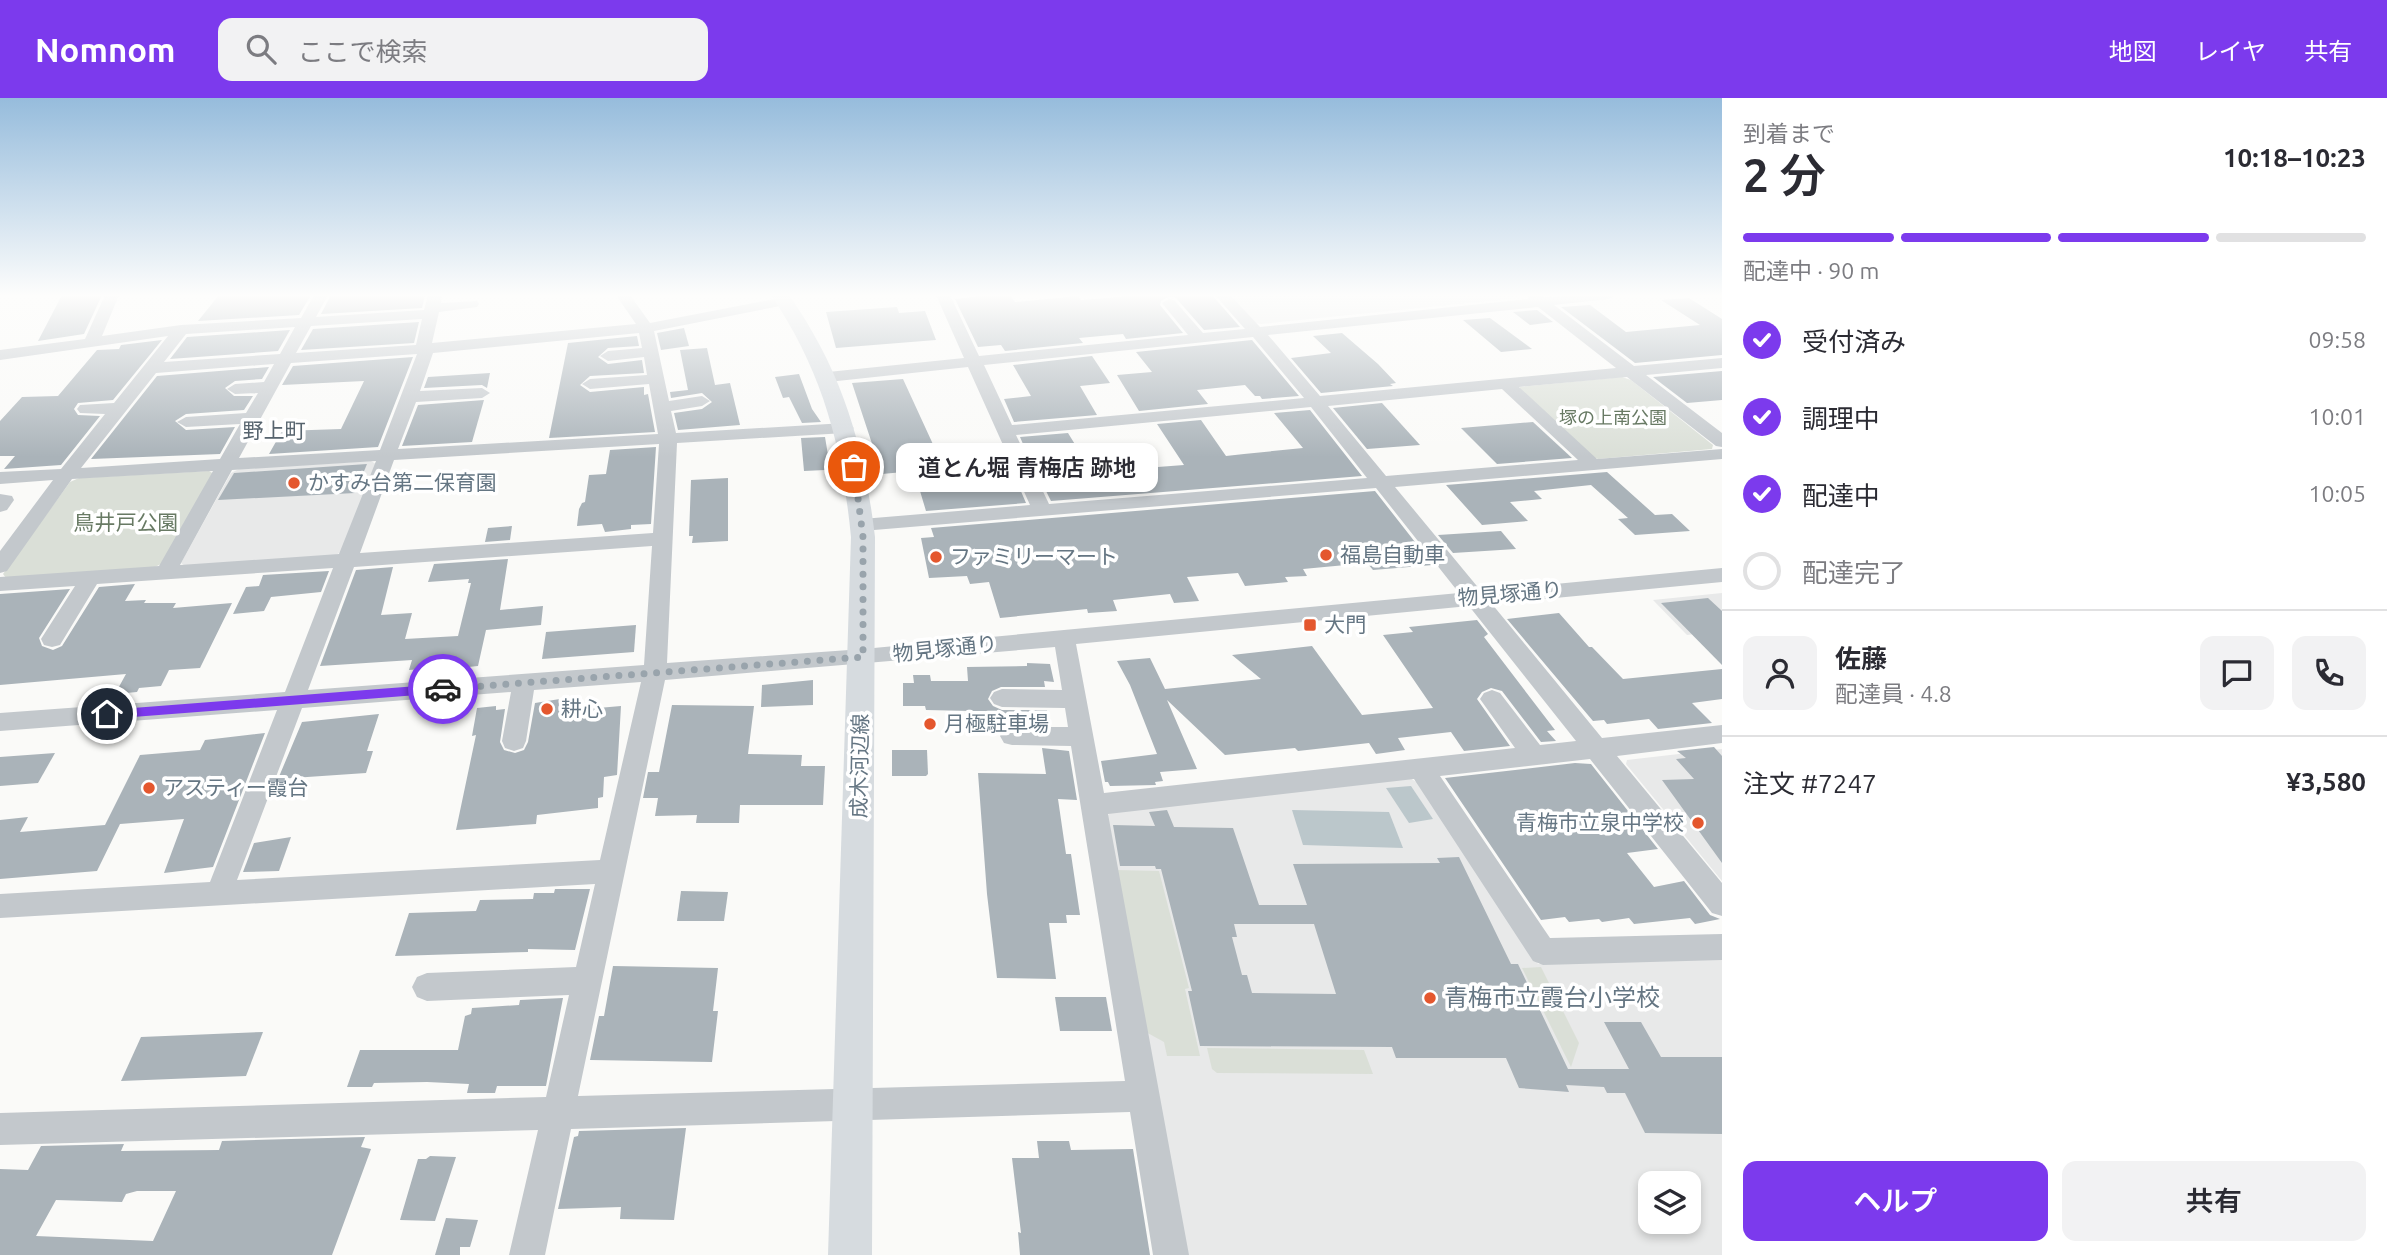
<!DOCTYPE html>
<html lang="ja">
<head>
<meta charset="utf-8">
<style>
	:root { --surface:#fff; --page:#f2f2f3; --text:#2b2b33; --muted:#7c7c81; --line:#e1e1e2; --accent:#7c3aed }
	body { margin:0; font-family:Ubuntu,"Noto Sans JP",sans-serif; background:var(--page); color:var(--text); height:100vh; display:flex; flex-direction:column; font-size:26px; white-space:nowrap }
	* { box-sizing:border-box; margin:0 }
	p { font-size:23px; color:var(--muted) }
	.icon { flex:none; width:38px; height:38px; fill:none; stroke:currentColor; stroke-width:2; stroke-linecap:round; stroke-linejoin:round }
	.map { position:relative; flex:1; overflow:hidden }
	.side { display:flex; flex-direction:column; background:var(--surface); width:665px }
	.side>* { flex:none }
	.buttons { position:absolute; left:1638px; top:1073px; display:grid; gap:14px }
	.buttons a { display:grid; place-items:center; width:63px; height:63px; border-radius:14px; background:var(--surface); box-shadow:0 4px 10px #0003; font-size:35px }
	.pin { position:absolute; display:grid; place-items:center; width:60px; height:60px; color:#fff; margin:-30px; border:4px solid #fff; border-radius:50%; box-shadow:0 2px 7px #0007 }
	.courier { position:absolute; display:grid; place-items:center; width:70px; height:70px; margin:-35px; border:5px solid #7c3aed; border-radius:50%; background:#fff; color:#222; box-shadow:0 2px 9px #0007 }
	.bubble { position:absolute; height:49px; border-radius:14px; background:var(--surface); box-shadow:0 4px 10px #0003; font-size:23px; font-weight:600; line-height:49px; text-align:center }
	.head em { font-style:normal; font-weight:600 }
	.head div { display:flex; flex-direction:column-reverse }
	.head { display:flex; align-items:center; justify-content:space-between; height:119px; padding:0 21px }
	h1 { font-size:46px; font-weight:600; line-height:52px }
	.bar { display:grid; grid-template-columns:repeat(4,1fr); gap:10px 7px; align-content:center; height:84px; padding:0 21px }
	.bar i { height:9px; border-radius:5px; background:var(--line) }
	.bar .active { background:var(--accent) }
	.bar p { grid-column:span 4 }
	.line { display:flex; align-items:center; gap:18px; padding:0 21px; border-top:2px solid var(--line) }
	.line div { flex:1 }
	.round { display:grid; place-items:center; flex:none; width:74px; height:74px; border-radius:14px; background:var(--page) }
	ol { padding:0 21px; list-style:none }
	li { display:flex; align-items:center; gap:21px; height:77px }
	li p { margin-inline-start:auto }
	li .icon { padding:7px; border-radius:50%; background:var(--accent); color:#fff; stroke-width:4 }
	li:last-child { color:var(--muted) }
	li i { width:38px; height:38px; border:4px solid var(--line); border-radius:50% }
	.cta { display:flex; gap:14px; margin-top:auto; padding:14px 21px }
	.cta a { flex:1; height:80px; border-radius:14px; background:var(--accent); color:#fff; font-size:28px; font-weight:600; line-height:80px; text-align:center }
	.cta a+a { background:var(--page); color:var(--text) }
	header { display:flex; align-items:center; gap:42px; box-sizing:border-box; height:98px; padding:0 35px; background:var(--accent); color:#fff }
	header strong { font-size:33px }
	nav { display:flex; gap:38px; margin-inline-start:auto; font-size:24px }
	.search { width:490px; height:63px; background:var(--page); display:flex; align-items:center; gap:18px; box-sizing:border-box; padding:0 24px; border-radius:14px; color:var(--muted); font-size:26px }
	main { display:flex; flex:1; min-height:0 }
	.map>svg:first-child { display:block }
</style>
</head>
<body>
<header>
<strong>Nomnom</strong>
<div class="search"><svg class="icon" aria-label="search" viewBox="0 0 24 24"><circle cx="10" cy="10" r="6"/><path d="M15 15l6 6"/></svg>ここで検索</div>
<nav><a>地図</a><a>レイヤ</a><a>共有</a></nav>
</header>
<main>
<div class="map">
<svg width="1722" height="1157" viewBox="0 0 1722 1157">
	<rect width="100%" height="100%" fill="#fafaf8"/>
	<!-- built -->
	<g fill="#e8e9e9" fill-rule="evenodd">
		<polygon points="1229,197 1519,197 1518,200 1261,226 1255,225"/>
		<polygon points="371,363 376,366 341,454 334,458 185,468 181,465 231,375 239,371"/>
		<polygon points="1722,495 1722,533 1687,537 1653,502"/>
		<polygon points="1722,651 1722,783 1626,666 1627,662"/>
		<path d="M1408,679L1420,686L1538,866L1722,861V1157H1184L1105,720L1112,713ZM1650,1085H1689V1124H1650Z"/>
	</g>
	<!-- green -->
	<g fill="#dadfd7">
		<polygon points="1622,279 1631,282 1713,347 1712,351 1598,361 1589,358 1519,293 1520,289"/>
		<polygon points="209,373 214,376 161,466 153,470 6,480 3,476 70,384 79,380"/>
		<polygon points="1115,772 1159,773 1189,890 1185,891 1200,958 1167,958 1164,944 1144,933"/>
		<polygon points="1541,869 1579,945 1571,969 1522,870"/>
		<polygon points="1207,950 1364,952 1373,976 1217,975 1212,971"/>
	</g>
	<!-- water -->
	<g fill="#bbc7cb">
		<polygon points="1411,688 1433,721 1409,725 1386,690"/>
		<polygon points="1292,712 1389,714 1403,750 1303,747"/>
	</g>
	<!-- building -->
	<g fill="#aab3b9" fill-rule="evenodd">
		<polygon points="62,197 102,197 84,236 38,243"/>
		<polygon points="219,197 311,197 299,217 198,223"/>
		<polygon points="331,197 425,197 422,210 321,216"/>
		<polygon points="990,197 1010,197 1015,204 1078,198 1081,202 1144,197 1212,197 1240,229 1204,232 1176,200 1170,198 1161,203 1160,207 1183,235 1126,241 1123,236 1079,240 1083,245 1005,253 1001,247 978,249 955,201"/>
		<polygon points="1689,200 1722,221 1722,257 1635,265 1561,209 1590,207 1626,234 1700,227 1661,202"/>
		<polygon points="897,209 899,215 925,213 936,242 836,250 826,214"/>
		<polygon points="1537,212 1553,224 1530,227 1513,214"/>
		<polygon points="1490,220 1532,251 1501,254 1463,222"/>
		<polygon points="419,224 414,245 301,252 313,231"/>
		<polygon points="684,230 689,248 661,252 657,235"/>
		<polygon points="290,232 278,253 170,261 187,239"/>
		<polygon points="1342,235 1378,266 1396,285 1390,286 1393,288 1321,295 1291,260 1331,255 1313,238"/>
		<polygon points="637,238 639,248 608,250 598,259 608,266 642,262 644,275 590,278 580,287 590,294 644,289 644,297 648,296 655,334 549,340 568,245"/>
		<polygon points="162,242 113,302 78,305 74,311 78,317 100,318 61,367 4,371 15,358 0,358 0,323 22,299 58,298 97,252 119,251 121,247"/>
		<polygon points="1252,242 1299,298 1262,301 1260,298 1255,298 1245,287 1197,292 1208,306 1139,313 1117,277 1152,274 1136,254"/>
		<polygon points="707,250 715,287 730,285 740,327 678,332 674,315 702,311 712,304 702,295 671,300 670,294 688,292 680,252"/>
		<polygon points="1092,258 1110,285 1080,288 1097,317 1014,324 1004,301 1031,298 1013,267"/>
		<polygon points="413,259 378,349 269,356 282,333 341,331 364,283 282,287 293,268"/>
		<polygon points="269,269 262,281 235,283 225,290 234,298 253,298 244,312 186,316 175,323 186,332 235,329 220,356 91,361 157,278"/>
		<polygon points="1722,273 1722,302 1687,305 1653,279"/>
		<polygon points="490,275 487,290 482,287 424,290 428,279"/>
		<polygon points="799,276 812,311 821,324 802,325 789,299 783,300 775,279"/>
		<polygon points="903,281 937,355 931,356 944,391 1017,384 1026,405 926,413 914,373 882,376 852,285"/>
		<polygon points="484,302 472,344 402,348 418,307"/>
		<polygon points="1382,305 1420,347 1367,351 1333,310"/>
		<polygon points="1310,312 1362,378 1051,403 1040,381 1049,380 1034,347 1023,346 1020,339 1068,335 1092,374 1184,367 1157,326 1201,322 1226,358 1244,356 1303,350 1274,315"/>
		<polygon points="1533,324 1572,360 1497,366 1461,330"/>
		<polygon points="825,339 831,375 827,377 825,372 804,373 801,340"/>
		<polygon points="656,349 651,426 631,427 631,431 605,434 602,426 577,428 579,411 582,405 585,404 589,377 606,376 610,352"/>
		<polygon points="367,366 355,395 218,402 234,375"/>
		<polygon points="1607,374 1655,417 1672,416 1690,433 1635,437 1618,421 1628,420 1591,387 1534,393 1542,401 1510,404 1528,423 1482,427 1446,387"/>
		<polygon points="728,380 728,443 692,445 693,438 689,438 691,382"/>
		<polygon points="1375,393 1433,467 1373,472 1367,465 1303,471 1307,478 1285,479 1288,484 1245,488 1238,475 1187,479 1199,503 1174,505 1170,496 1113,502 1117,513 1088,515 1087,511 1000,520 989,484 970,486 967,478 929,480 921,440 934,439 931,430"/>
		<polygon points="512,428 510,442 485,444 488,430"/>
		<polygon points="1501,433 1516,451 1453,455 1438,437"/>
		<polygon points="508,461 500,512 543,508 541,527 486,532 478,568 420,574 421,571 409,572 412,562 320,568 356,472 393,469 381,517 412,515 405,541 458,538 471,485 468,485 469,481 428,484 434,466"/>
		<polygon points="329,473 321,494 271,499 264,513 233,516 246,489 259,488 263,477"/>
		<polygon points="135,486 125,503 146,502 144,505 176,505 173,510 232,505 200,570 169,572 161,588 139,590 137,594 115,596 126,576 0,587 0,496 70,491 39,540 42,548 53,552 62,548 99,489"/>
		<polygon points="1708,500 1722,513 1722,567 1661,505"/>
		<polygon points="1559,515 1589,549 1592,549 1623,581 1722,571 1722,601 1692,605 1712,625 1658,631 1649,621 1607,626 1604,622 1593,623 1507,521"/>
		<polygon points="1477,522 1488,536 1484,539 1555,632 1547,633 1556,643 1541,644 1502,593 1491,590 1482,594 1477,601 1510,648 1464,653 1451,634 1398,640 1405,652 1376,656 1369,645 1298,653 1295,650 1225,657 1167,602 1197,671 1160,674 1163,683 1155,684 1156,687 1110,688 1108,684 1105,684 1101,663 1157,656 1130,587 1117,563 1150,560 1165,591 1261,581 1232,557 1312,548 1362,617 1433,610 1383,537 1413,534 1409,529"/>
		<polygon points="636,527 634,554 542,561 546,534"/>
		<polygon points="1027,565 1050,566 1054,584 1044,583 1045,589 1001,589 992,593 988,601 993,608 1002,612 1047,612 1049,626 1012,626 1001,630 999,634 974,634 973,613 926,612 925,608 903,608 903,585 914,585 913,577 930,577 931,583 968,583 967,569 1027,568"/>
		<polygon points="813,582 813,607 761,609 762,587"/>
		<polygon points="566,600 564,613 621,608 617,677 604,679 603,699 598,700 598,710 537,717 536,726 456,732 476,637 472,638 477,610 496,608 496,612 505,611 500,644 504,652 515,655 524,652 528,644 535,605"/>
		<polygon points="672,607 754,608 748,656 802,657 801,668 825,668 823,707 740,707 739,725 696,725 697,717 655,718 658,700 643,700 648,674 659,674"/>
		<polygon points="379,616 367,653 373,653 366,675 278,681 302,624"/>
		<polygon points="265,635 213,769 164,775 184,721 120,726 97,773 0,781 0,722 28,719 20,734 105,727 140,657 200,652 205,642"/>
		<polygon points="1714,649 1722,658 1722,765 1662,682 1694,681 1676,661 1686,660 1677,653"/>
		<polygon points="1042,650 1069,653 1077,702 1058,701 1066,756 1071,756 1080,817 1066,817 1067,825 1049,825 1056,881 997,880 987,796 978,675 1046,676"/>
		<polygon points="892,652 927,652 928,676 926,678 892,678"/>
		<polygon points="55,655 38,685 0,688 0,659"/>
		<polygon points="1575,665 1591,666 1658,751 1627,755 1654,789 1684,783 1710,817 1720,821 1695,826 1690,820 1634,826 1629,820 1602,824 1599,821 1569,824 1565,819 1541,822 1445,680"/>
		<path d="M1167,712L1174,729L1233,730L1259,807H1307L1293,766L1440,765L1437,760L1459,759L1511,866H1518L1568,971H1629L1604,924H1641L1661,959H1722V1036L1645,1035L1625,995H1607L1604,989L1566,987L1569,994L1519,990L1506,960H1396L1392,949L1200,948L1188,893H1192L1161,771H1156L1155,768H1120L1113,727L1155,728L1149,714ZM1234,826H1314L1336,896L1252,895L1247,877H1242L1232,839H1237Z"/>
		<polygon points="291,739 279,773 243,774 254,745"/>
		<polygon points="555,791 590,791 575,852 528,851 528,854 395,858 409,815 476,813 480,802 533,801 534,795 554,795"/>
		<polygon points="681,793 728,794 724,823 677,823"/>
		<polygon points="613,868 718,870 713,913 718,913 712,964 590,962 599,918 604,918"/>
		<polygon points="1055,899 1106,899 1112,933 1060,933"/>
		<polygon points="563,900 546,988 497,988 495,995 467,995 469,986 427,984 374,985 372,989 347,989 360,952 458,952 465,918 471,916 472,910 519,907 520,902"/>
		<polygon points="263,934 246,978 121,983 141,939"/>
		<polygon points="686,1030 674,1122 620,1121 621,1109 558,1111 574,1039 578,1038 579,1033"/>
		<path d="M365,1039L361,1049L371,1051L332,1157H0V1071L28,1072L41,1048L124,1046L121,1053L219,1052L222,1043ZM137,1093H176L153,1143L36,1138L56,1102L122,1104L126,1096Z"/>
		<polygon points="1037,1043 1069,1043 1071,1052 1133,1051 1150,1157 1020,1157 1018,1134 1021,1135 1012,1060 1039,1060"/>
		<polygon points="430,1058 456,1059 435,1123 400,1122 418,1061 426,1061"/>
		<polygon points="446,1120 478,1122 470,1149 460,1149 460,1157 435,1157"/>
	</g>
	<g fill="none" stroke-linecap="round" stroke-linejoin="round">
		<!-- minor -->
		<g fill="#c3c8cc" fill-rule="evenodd">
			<path d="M105,197H119L102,238L181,227L301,220L314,197H328L316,219L424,212L428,197H442L441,205L477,203L479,206L477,209L439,214L432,245L636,226L616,197H630L650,225L785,199L790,200L792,203L785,207L654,233L669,303L702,298L710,303L702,308L671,313L676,335L845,325L854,330L845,335L677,345L667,565L863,551L1459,495L1376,390L862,433L855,431L852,427L855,423L862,421L1030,407L968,269L828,284L820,279L828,274L964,260L936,197H950L979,258L1188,237L1162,205L1169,201L1174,202L1203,235L1245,231L1215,197H1230L1260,229L1528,201V197L1544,199L1616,197L1609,201L1554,207L1634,268L1722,260V270L1646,277L1722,335V349L1716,348L1627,279L1519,289L1597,361L1722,351V361L1395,389L1481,493L1722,470V484L1492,506L1602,640L1722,627V645L1617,658L1722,785V818L1712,815L1590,661L1440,678L1550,840L1722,836V862L1543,867L1533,863L1414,681L1108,716L1189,1157H1153L1130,1014L571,1031L545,1157H509L538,1032L0,1047V1015L546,999L569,897L427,903L417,899L412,889L417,879L427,875L576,869L595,786L0,820V796L210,784L277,612L0,633V615L285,594L333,470L97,486L60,547L52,549L44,547L41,541L75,488L0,493V479L159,468L213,373L72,381L7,473L0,475V453L53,382L0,386V374L61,371L105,316L80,315L77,311L80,307L114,305L168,238L0,262V252L85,241ZM1538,209L1616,270L1320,298L1268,237ZM422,221L416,247L296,255L311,228ZM295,229L280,256L164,264L186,236ZM639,235L642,250L608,253L600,258L608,263L644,259L647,277L590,281L582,286L590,291L649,286L658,336L398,351L416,304L482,300L490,295L482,290L420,293L433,255ZM1253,239L1304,300L1012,327L984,267ZM417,256L380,352L239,360L291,265ZM274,266L264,284L235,286L227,291L235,296L258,295L246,315L186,319L177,324L186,329L240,326L220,361L81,370L156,275ZM1502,291L1578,362L1386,378L1328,308ZM1311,309L1367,380L1049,406L1016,337ZM659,346L653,435L360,455L394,362ZM376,363L339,456L180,467L232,372ZM652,448L644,567L308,592L354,469ZM1469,508L1576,643L1540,647L1500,595L1492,592L1484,595L1480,601L1515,650L1104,695L1076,546ZM1055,549L1062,592L1002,591L994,594L990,600L994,606L1002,609L1065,610L1068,629H1012L1004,631L1000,638L1004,645L1012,647L1071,648L1125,983L578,998L665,582ZM641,584L600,762L237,782L302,610L511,594L502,643L505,650L514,653L523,650L526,643L534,592Z"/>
			<polygon points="0,396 12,398 14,402 7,412 0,414"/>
		</g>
		<!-- major -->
		<path fill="#d6dbdf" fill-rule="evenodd" d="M771,197H789C842,273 864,347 875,439L872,1157H828L851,439C842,348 823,274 771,197Z"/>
	</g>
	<!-- sky -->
	<linearGradient id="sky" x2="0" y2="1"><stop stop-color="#96bcdc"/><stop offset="0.55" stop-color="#fdfdfc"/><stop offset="1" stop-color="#fdfdfc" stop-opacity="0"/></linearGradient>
	<rect width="1722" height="359" fill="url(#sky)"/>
	<!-- route -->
	<polygon fill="#7c3aed" points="443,586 449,591 443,595 107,621 101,616 107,612"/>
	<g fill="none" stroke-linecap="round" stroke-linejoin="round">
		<!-- done -->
		<polyline stroke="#99a4ac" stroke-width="7" stroke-dasharray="0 12.6" points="443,591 863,559 863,439 854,369"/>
	</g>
	<!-- markers -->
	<g fill="#e4572e" stroke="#fff" stroke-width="2.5">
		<circle cx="294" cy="385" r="7"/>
		<circle cx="1326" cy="457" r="7"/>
		<circle cx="936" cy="459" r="7"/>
		<rect x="1303" y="520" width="14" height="14" rx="3.5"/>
		<circle cx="547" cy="611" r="7"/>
		<circle cx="930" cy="626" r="7"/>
		<circle cx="149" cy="690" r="7"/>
		<circle cx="1698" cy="725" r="7"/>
		<circle cx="1430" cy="900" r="7"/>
	</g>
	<g text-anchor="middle" stroke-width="7" stroke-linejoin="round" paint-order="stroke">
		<!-- far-park labels -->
		<g font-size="18" fill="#687a64" stroke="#fff">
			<text x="1613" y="326">塚の上南公園</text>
		</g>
		<!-- far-quarter labels -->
		<g font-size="21" fill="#57646e" stroke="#fff">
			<text x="274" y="340">野上町</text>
		</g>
		<!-- poi labels -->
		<g font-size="21" fill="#657683" stroke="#fff" text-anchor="start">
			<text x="308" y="392">かすみ台第二保育園</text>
			<text x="1340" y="464">福島自動車</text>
			<text x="950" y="466">ファミリーマート</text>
			<text x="1324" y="534">大門</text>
			<text x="561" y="618">耕心</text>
			<text x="944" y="633">月極駐車場</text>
			<text x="163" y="697">アスティー霞台</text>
			<text x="1684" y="732" text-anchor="end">青梅市立泉中学校</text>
		</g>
		<!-- park labels -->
		<g font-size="21" fill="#687a64" stroke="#fff">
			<text x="126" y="432">鳥井戸公園</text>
		</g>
		<!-- street labels -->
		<g font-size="21" fill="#657683" stroke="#fff">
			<text transform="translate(1510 496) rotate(-5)" y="7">物見塚通り</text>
			<text transform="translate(945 551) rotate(-6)" y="7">物見塚通り</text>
			<text transform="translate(860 668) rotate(-89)" y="7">成木河辺線</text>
		</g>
		<!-- near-poi labels -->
		<g font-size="24" fill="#657683" stroke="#fff" text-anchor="start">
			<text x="1444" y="908">青梅市立霞台小学校</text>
		</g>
	</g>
</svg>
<div class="buttons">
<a><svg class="icon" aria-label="layers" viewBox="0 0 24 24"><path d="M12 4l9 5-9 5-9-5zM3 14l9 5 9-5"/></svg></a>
</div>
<div class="pin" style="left:854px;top:369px;background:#ea580c"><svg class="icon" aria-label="bag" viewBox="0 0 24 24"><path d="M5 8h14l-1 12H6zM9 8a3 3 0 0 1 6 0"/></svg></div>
<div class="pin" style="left:107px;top:616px;background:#1f2937"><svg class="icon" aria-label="home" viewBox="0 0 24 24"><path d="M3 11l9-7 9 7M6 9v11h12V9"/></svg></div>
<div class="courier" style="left:443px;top:591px"><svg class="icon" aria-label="car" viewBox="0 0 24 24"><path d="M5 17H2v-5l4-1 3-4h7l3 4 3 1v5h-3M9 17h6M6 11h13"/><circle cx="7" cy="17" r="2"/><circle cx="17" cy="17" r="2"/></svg></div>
<div class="bubble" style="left:896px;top:345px;width:262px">道とん堀 青梅店 跡地</div>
</div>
<section class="side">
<div class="head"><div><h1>2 分</h1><p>到着まで</p></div><em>10:18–10:23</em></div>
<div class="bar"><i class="active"></i><i class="active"></i><i class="active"></i><i></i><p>配達中 · 90 m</p></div>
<ol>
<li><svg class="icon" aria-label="check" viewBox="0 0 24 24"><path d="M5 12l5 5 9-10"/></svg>受付済み<p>09:58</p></li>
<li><svg class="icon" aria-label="check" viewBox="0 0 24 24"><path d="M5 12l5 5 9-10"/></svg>調理中<p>10:01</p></li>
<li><svg class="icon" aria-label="check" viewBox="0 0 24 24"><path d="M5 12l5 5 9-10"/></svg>配達中<p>10:05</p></li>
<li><i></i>配達完了</li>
</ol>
<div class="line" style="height:126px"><a class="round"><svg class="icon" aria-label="person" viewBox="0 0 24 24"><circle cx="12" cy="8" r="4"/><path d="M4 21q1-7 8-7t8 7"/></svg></a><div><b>佐藤</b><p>配達員 · 4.8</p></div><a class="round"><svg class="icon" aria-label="chat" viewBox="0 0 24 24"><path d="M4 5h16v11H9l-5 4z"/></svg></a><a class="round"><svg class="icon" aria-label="phone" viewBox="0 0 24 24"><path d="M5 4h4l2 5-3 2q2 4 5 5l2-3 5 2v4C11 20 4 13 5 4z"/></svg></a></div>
<div class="line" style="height:91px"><div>注文 #7247</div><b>¥3,580</b></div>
<div class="cta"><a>ヘルプ</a><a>共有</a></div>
</section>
</main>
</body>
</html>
